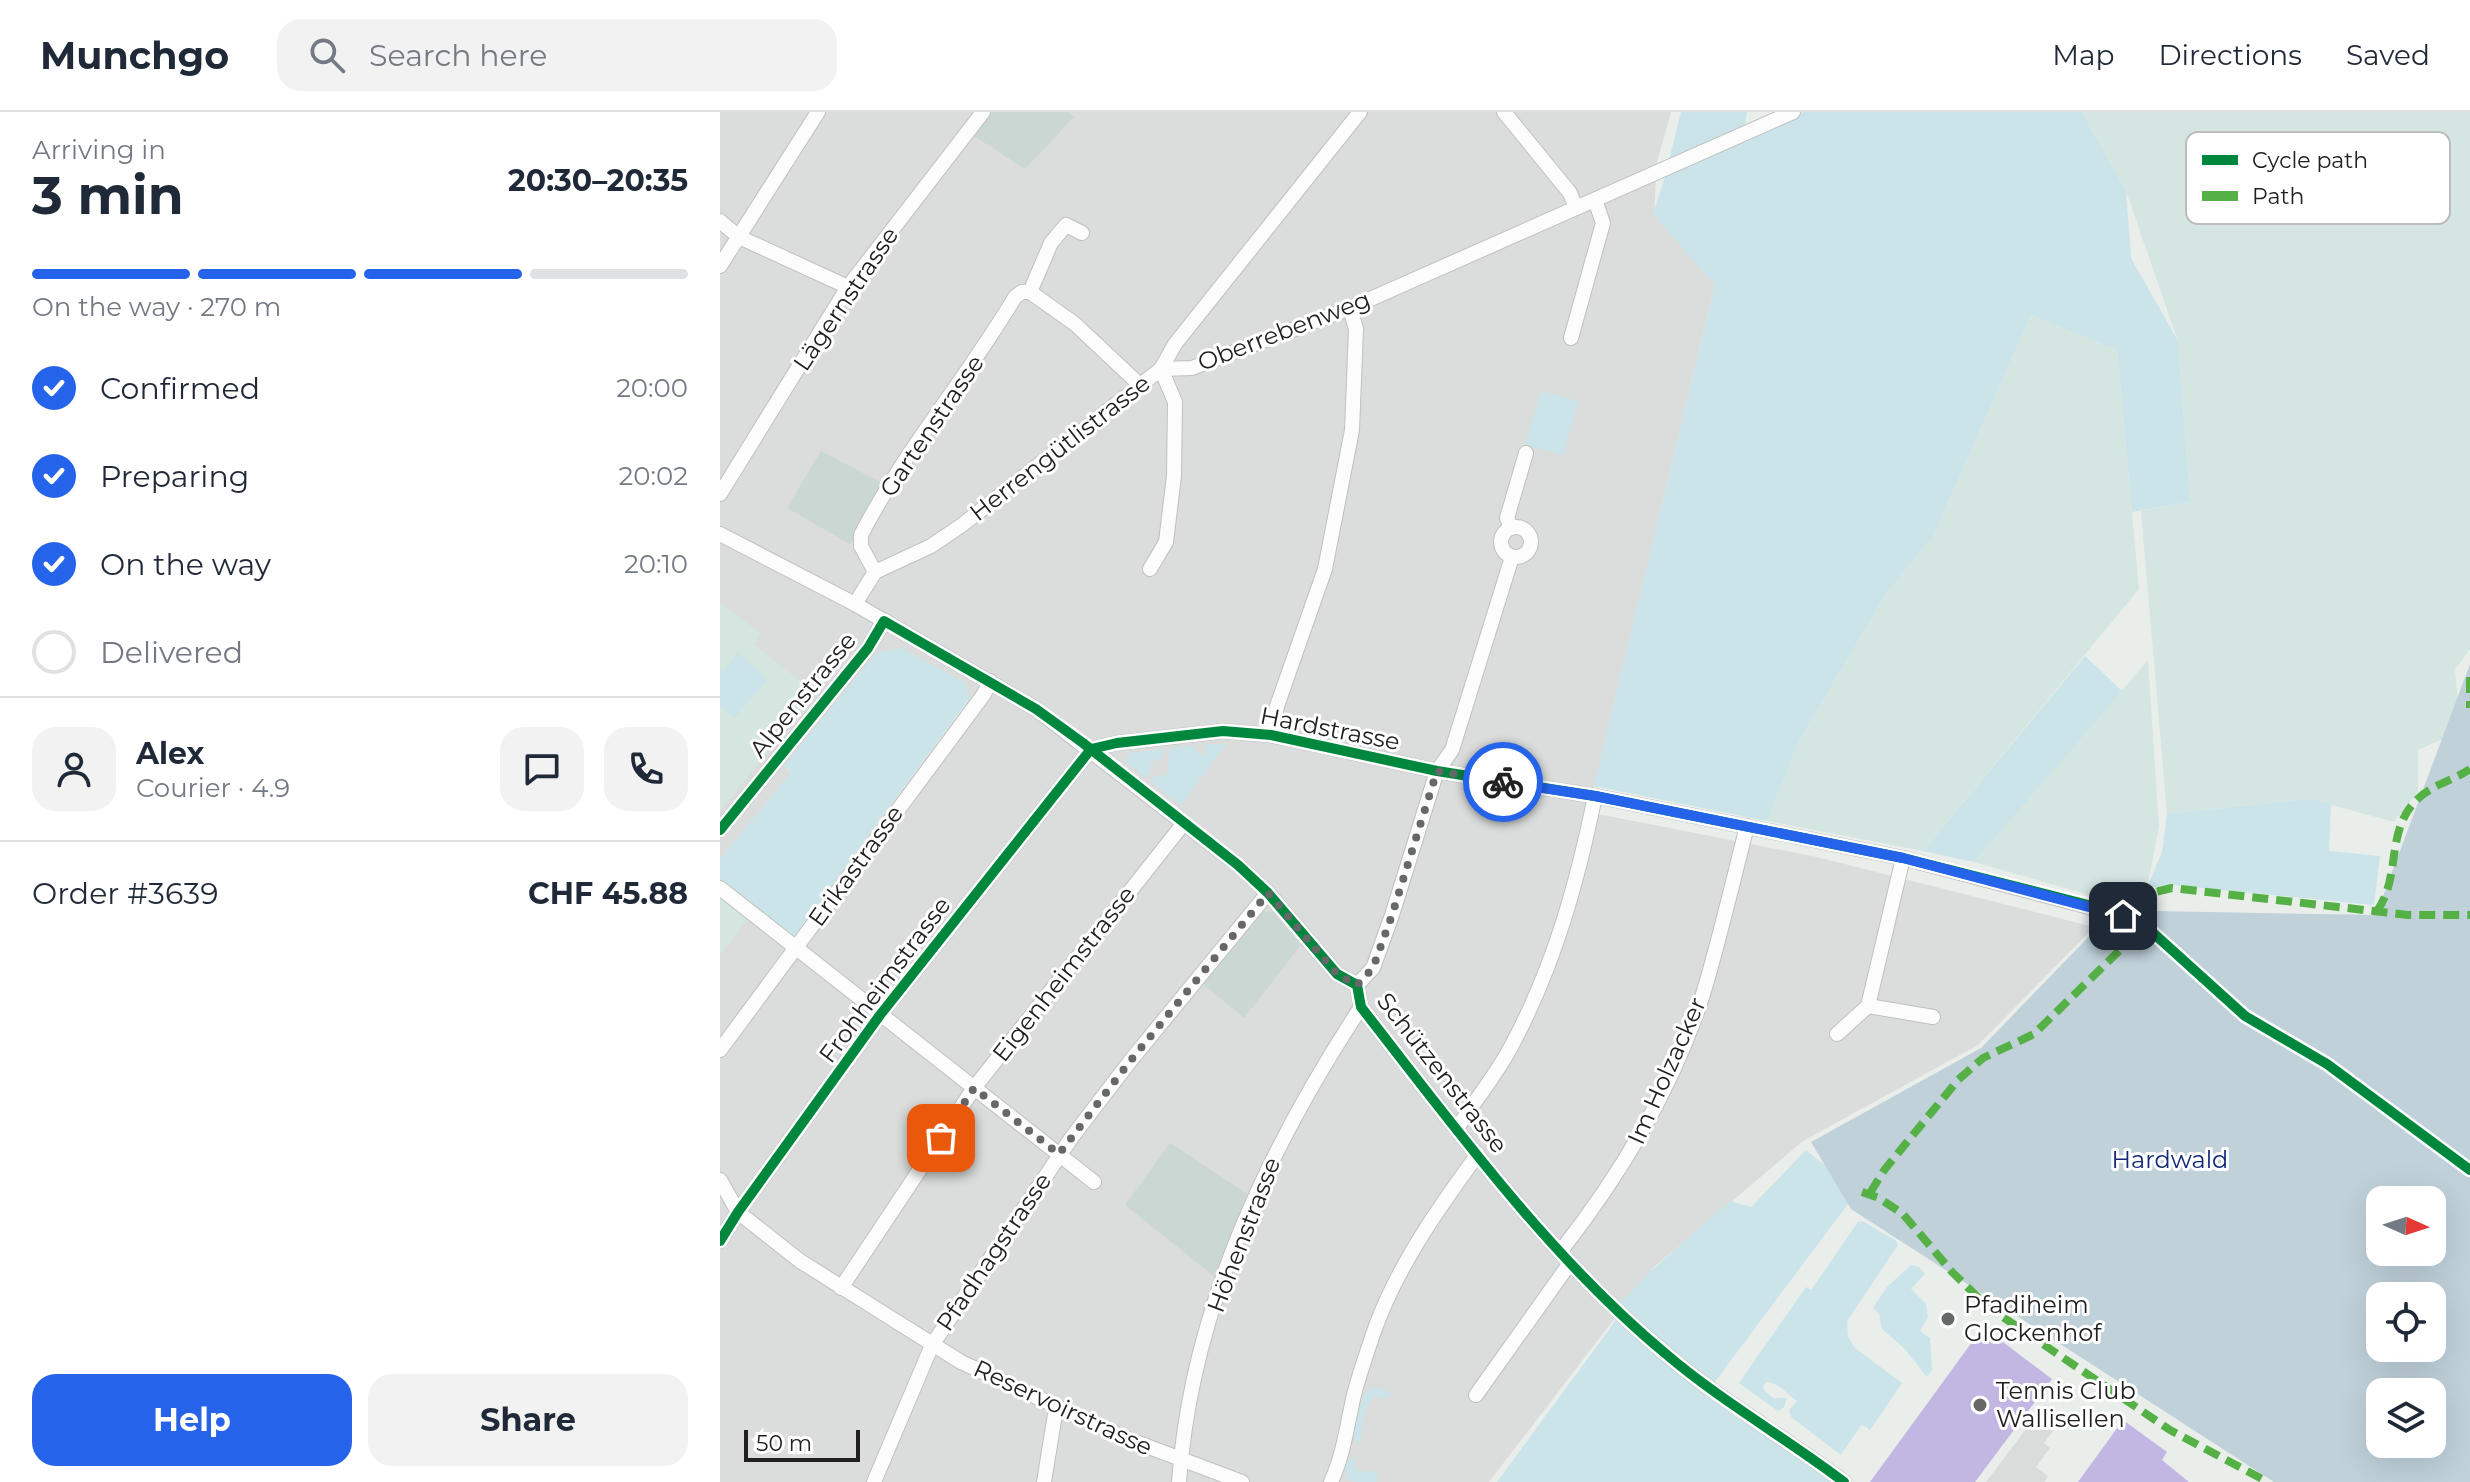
<!DOCTYPE html>
<html lang="en">
<head>
<meta charset="utf-8">
<style>
	:root { --surface:#fff; --page:#f2f2f3; --text:#1f2937; --muted:#747a83; --line:#e0e1e3; --accent:#2563eb }
	body { margin:0; font-family:Montserrat,sans-serif; background:var(--page); color:var(--text); height:100vh; display:flex; flex-direction:column; font-size:30px; white-space:nowrap }
	* { box-sizing:border-box; margin:0 }
	p { font-size:26px; color:var(--muted) }
	.icon { flex:none; width:44px; height:44px; fill:none; stroke:currentColor; stroke-width:2; stroke-linecap:round; stroke-linejoin:round }
	.map { position:relative; flex:1; overflow:hidden }
	.drawer { display:flex; flex-direction:column; background:var(--surface); width:720px }
	.drawer>* { flex:none }
	.needle { width:52px; rotate:93deg }
	.fabs { position:absolute; left:1646px; top:1074px; display:grid; gap:16px }
	.fabs a { display:grid; place-items:center; width:80px; height:80px; border-radius:16px; background:var(--surface); box-shadow:0 8px 32px #0002; font-size:40px }
	.scale { position:absolute; left:24px; bottom:20px; width:116px; box-sizing:border-box; padding-left:8px; border:4px solid #202020; border-top:0; font-size:22px; line-height:28px; white-space:nowrap; color:#202020; -webkit-text-stroke:6px #fff; paint-order:stroke }
	.pin { position:absolute; display:grid; place-items:center; width:68px; height:68px; color:#fff; margin:-34px; border-radius:16px; box-shadow:0 4px 12px #0006 }
	.courier { position:absolute; display:grid; place-items:center; width:80px; height:80px; margin:-40px; border:6px solid #2563eb; border-radius:50%; background:#fff; color:#222; box-shadow:0 2px 10px #0007 }
	.head em { font-style:normal; font-weight:700 }
	.head div { display:flex; flex-direction:column-reverse }
	.head { display:flex; align-items:center; justify-content:space-between; height:136px; padding:0 32px }
	h1 { font-size:52px; font-weight:700; line-height:60px }
	.bar { display:grid; grid-template-columns:repeat(4,1fr); gap:12px 8px; align-content:center; height:96px; padding:0 32px }
	.bar i { height:10px; border-radius:6px; background:var(--line) }
	.bar .active { background:var(--accent) }
	.bar p { grid-column:span 4 }
	.line { display:flex; align-items:center; gap:20px; padding:0 32px; border-top:2px solid var(--line) }
	.line div { flex:1 }
	.round { display:grid; place-items:center; flex:none; width:84px; height:84px; border-radius:24px; background:var(--page) }
	ol { padding:0 32px; list-style:none }
	li { display:flex; align-items:center; gap:24px; height:88px }
	li p { margin-inline-start:auto }
	li .icon { padding:8px; border-radius:50%; background:var(--accent); color:#fff; stroke-width:4 }
	li:last-child { color:var(--muted) }
	li i { width:44px; height:44px; border:4px solid var(--line); border-radius:50% }
	.cta { display:flex; gap:16px; margin-top:auto; padding:16px 32px }
	.cta a { flex:1; height:92px; border-radius:24px; background:var(--accent); color:#fff; font-size:32px; font-weight:700; line-height:92px; text-align:center }
	.cta a+a { background:var(--page); color:var(--text) }
	header { display:flex; align-items:center; gap:48px; box-sizing:border-box; height:112px; padding:0 40px; background:var(--surface); border-bottom:2px solid var(--line) }
	header strong { font-size:38px }
	nav { display:flex; gap:44px; margin-inline-start:auto; font-size:28px }
	.search { width:560px; height:72px; background:var(--page); display:flex; align-items:center; gap:20px; box-sizing:border-box; padding:0 28px; border-radius:24px; color:var(--muted); font-size:30px }
	main { display:flex; flex:1; min-height:0 }
	.map>svg:first-child { display:block }
</style>
</head>
<body>
<header>
<strong>Munchgo</strong>
<div class="search"><svg class="icon" aria-label="search" viewBox="0 0 24 24"><circle cx="10" cy="10" r="6"/><path d="M15 15l6 6"/></svg>Search here</div>
<nav><a>Map</a><a>Directions</a><a>Saved</a></nav>
</header>
<main>
<section class="drawer">
<div class="head"><div><h1>3 min</h1><p>Arriving in</p></div><em>20:30–20:35</em></div>
<div class="bar"><i class="active"></i><i class="active"></i><i class="active"></i><i></i><p>On the way · 270 m</p></div>
<ol>
<li><svg class="icon" aria-label="check" viewBox="0 0 24 24"><path d="M5 12l5 5 9-10"/></svg>Confirmed<p>20:00</p></li>
<li><svg class="icon" aria-label="check" viewBox="0 0 24 24"><path d="M5 12l5 5 9-10"/></svg>Preparing<p>20:02</p></li>
<li><svg class="icon" aria-label="check" viewBox="0 0 24 24"><path d="M5 12l5 5 9-10"/></svg>On the way<p>20:10</p></li>
<li><i></i>Delivered</li>
</ol>
<div class="line" style="height:144px"><a class="round"><svg class="icon" aria-label="person" viewBox="0 0 24 24"><circle cx="12" cy="8" r="4"/><path d="M4 21q1-7 8-7t8 7"/></svg></a><div><b>Alex</b><p>Courier · 4.9</p></div><a class="round"><svg class="icon" aria-label="chat" viewBox="0 0 24 24"><path d="M4 5h16v11H9l-5 4z"/></svg></a><a class="round"><svg class="icon" aria-label="phone" viewBox="0 0 24 24"><path d="M5 4h4l2 5-3 2q2 4 5 5l2-3 5 2v4C11 20 4 13 5 4z"/></svg></a></div>
<div class="line" style="height:104px"><div>Order #3639</div><b>CHF 45.88</b></div>
<div class="cta"><a>Help</a><a>Share</a></div>
</section>
<div class="map">
<svg width="1750" height="1370" viewBox="0 0 1750 1370">
	<rect width="100%" height="100%" fill="#e9eeeb"/>
	<!-- residential -->
	<polygon fill="#dadddb" points="0,0 951,0 937,50 934,102 995,173 868,700 1097,745 1374,815 1258,933 1083,1029 934,1155 769,1370 0,1370 0,767 74,824 249,588 64,655 71,661 0,747"/>
	<!-- education -->
	<g fill="#d5e5df">
		<polygon points="0,491 41,521 34,533 96,581 0,699"/>
		<polygon points="0,785 28,807 0,843"/>
	</g>
	<!-- religious -->
	<g fill="#dadcdb">
		<polygon points="591,998 624,1025 619,1032 606,1035 580,1021"/>
		<polygon points="1325,1292 1343,1305 1324,1331 1330,1336 1316,1355 1328,1364 1325,1370 1266,1370"/>
	</g>
	<!-- construction -->
	<g fill="#cbd7d3">
		<polygon points="273,0 348,0 354,5 305,57 254,24"/>
		<polygon points="101,339 164,372 130,432 67,396"/>
		<polygon points="552,799 581,833 524,906 483,872 539,800"/>
		<polygon points="450,1031 529,1083 495,1165 405,1093"/>
	</g>
	<!-- farmland -->
	<g fill="#d5e5e1">
		<polygon points="1362,0 1750,0 1750,537 1735,558 1741,619 1698,638 1698,680 1674,710 1590,687 1447,702 1421,399 1470,390 1458,229 1406,79"/>
		<polygon points="1311,203 1397,238 1419,477 1203,739 1047,709 1079,629 1167,480 1212,426"/>
		<polygon points="1428,548 1439,715 1427,776 1401,792 1254,750"/>
	</g>
	<!-- grass -->
	<g fill="#cae4e9">
		<polygon points="961,0 1027,0 1025,13 949,48"/>
		<polygon points="1084,0 1362,0 1406,79 1411,146 1458,229 1470,390 1412,400 1397,238 1311,203 1212,426 1167,480 1079,629 1047,709 874,674 995,173 933,102 946,62"/>
		<polygon points="821,279 858,289 843,343 805,333"/>
		<polygon points="181,536 245,571 249,587 74,824 0,767 0,747 71,661 64,654 156,541"/>
		<polygon points="18,540 47,568 14,606 0,595 0,558 3,560"/>
		<polygon points="1365,544 1402,579 1254,750 1203,739"/>
		<polygon points="486,632 506,632 461,693 430,669 434,665 448,662 448,647 451,636 472,634 480,643 486,643"/>
		<polygon points="445,637 442,646 430,651 430,660 425,665 406,650 410,641"/>
		<polygon points="1590,687 1611,692 1609,739 1660,744 1654,793 1452,773 1427,776 1442,740 1447,702"/>
		<polygon points="1086,1038 1137,1080 994,1271 954,1241 900,1191 933,1157 1010,1089 1031,1095"/>
		<path d="M1142,1109L1175,1128L1178,1133L1127,1209L1128,1225L1135,1236L1182,1271L1150,1318L1142,1312L1121,1343L1071,1305L1069,1298L1077,1289C1068,1283 1059,1271 1047,1270L1043,1274L1044,1278L1053,1286H1067L1064,1295L1058,1299L1019,1271L1086,1175L1091,1178L1138,1110Z"/>
		<polygon points="1191,1153 1199,1155 1205,1162 1191,1177 1206,1192 1208,1205 1200,1219 1210,1226 1212,1258 1207,1265 1185,1237 1162,1217 1159,1202 1153,1196 1167,1175"/>
		<polygon points="896,1208 956,1259 1111,1367 1111,1370 777,1370"/>
		<path d="M656,1275L670,1279L669,1285H654C641,1299 643,1316 640,1332L632,1324L644,1281Z"/>
		<polygon points="636,1345 634,1358 657,1360 657,1370 634,1370 626,1365 626,1351 630,1347"/>
	</g>
	<!-- forest -->
	<path fill="#c0d1da" fill-rule="evenodd" d="M1750,552V1370H1554L1131,1097L1091,1030L1261,936L1381,812L1434,799L1656,803ZM1660,1088H1712V1140H1660ZM1660,1184H1712V1236H1660ZM1660,1280H1712V1332H1660Z"/>
	<!-- pitch -->
	<g fill="#c2b7e2">
		<polygon points="1263,1215 1332,1267 1255,1370 1150,1370"/>
		<polygon points="1403,1308 1447,1340 1442,1348 1469,1370 1358,1370"/>
	</g>
	<g fill="none" stroke-linecap="round" stroke-linejoin="round">
		<!-- minor casing -->
		<g stroke="#bfc1c0" stroke-width="16">
			<g id="minor">
				<polyline points="784,0 850,81 856,96"/>
				<polyline points="0,109 19,125 128,175"/>
				<polyline points="0,154 98,0"/>
				<polyline points="310,180 331,131 346,113 362,121"/>
				<polyline points="851,226 883,111 875,88"/>
				<polyline points="441,257 472,256 630,196 1073,0"/>
				<polyline points="0,382 128,175 263,0"/>
				<circle cx="796" cy="430" r="15"/>
				<polyline points="791,416 787,406 806,341"/>
				<path d="M0,422L135,492L316,597L518,753L548,781L617,862L637,873L641,895C733,1013 831,1147 946,1242C1001,1289 1066,1326 1124,1370"/>
				<polyline points="430,457 446,430 454,364 455,290 441,257"/>
				<path d="M155,460L141,434V423C184,339 247,266 295,185L302,180H310L355,212L420,273"/>
				<polyline points="135,492 155,460 211,434 242,413 441,257 455,232 640,0"/>
				<polyline points="551,623 557,594 605,457 632,318 636,217 630,196"/>
				<polyline points="371,637 397,631 503,619 551,623 717,659 875,684 1183,746 1403,804"/>
				<polyline points="0,718 148,536 164,509"/>
				<polyline points="0,776 374,1070"/>
				<polyline points="637,873 653,856 672,803 717,659 732,638 792,445"/>
				<polyline points="1148,894 1213,905"/>
				<polyline points="1117,922 1148,894 1183,746"/>
				<polyline points="0,938 264,582 270,569"/>
				<path d="M738,1015C755,988 777,962 792,933C834,854 857,772 875,684"/>
				<polyline points="0,1068 18,1100 80,1149 241,1250 405,1326 522,1370"/>
				<polyline points="0,1129 18,1100 160,903 371,637"/>
				<path d="M840,1140C901,1062 954,975 984,879C1000,825 1013,769 1027,714"/>
				<polyline points="121,1176 254,976 464,711"/>
				<polyline points="756,1283 850,1151"/>
				<polyline points="154,1370 212,1233 352,1025 411,948 548,781"/>
				<polyline points="324,1370 336,1296"/>
				<path d="M459,1370C471,1198 548,1037 641,895"/>
				<path d="M611,1370C623,1344 627,1315 633,1287C638,1265 646,1244 653,1222C676,1156 717,1098 758,1042"/>
			</g>
		</g>
		<!-- minor -->
		<use href="#minor" stroke="#fcfcfc" stroke-width="14"/>
		<!-- quiet -->
		<g stroke="#55b145" stroke-width="8" stroke-dasharray="16 8" stroke-linecap="butt">
			<polyline points="1750,565 1750,596"/>
			<path d="M1657,799C1680,767 1667,723 1692,693C1708,673 1731,670 1750,657"/>
			<polyline points="1142,1080 1159,1086 1183,1102 1233,1161 1268,1195 1450,1318 1548,1370"/>
			<path d="M1150,1081L1165,1057L1238,968L1263,946L1314,922L1403,835C1398,791 1412,785 1452,776L1688,803H1750"/>
		</g>
		<!-- cycleway casing -->
		<g stroke="#fff" stroke-width="15">
			<g id="cycleway">
				<polyline points="371,637 397,631 503,619 551,623 717,659 875,684 1183,746 1384,797 1421,810 1525,904 1607,952 1750,1058"/>
				<path d="M0,718L148,536L164,509L316,597L363,631L518,753L548,781L617,862L637,873L641,895C733,1013 831,1147 946,1242C1001,1289 1066,1326 1124,1370"/>
				<polyline points="0,1129 18,1100 160,903 371,637"/>
			</g>
		</g>
		<!-- cycleway -->
		<use href="#cycleway" stroke="#00873e" stroke-width="10"/>
	</g>
	<g fill="none" stroke-linecap="round" stroke-linejoin="round">
		<!-- done -->
		<polyline stroke="#666867" stroke-width="8" stroke-dasharray="0 14.4" points="221,1026 254,976 339,1042 411,948 548,781 617,862 637,873 653,856 672,803 717,659 783,670"/>
		<!-- route -->
		<polyline stroke="#2563eb" stroke-width="10" points="783,670 875,684 1183,746 1403,804"/>
	</g>
	<!-- markers -->
	<g fill="#666867" stroke="#fff" stroke-width="3">
		<circle cx="1228" cy="1207" r="8"/>
		<circle cx="1260" cy="1293" r="8"/>
	</g>
	<g text-anchor="middle" stroke-width="6" stroke-linejoin="round" paint-order="stroke">
		<!-- street labels -->
		<g font-size="24" fill="#202020" stroke="#fff">
			<text transform="translate(126 187) rotate(-56)" y="8">Lägernstrasse</text>
			<text transform="translate(564 219) rotate(-21)" y="8">Oberrebenweg</text>
			<text transform="translate(212 314) rotate(-56)" y="8">Gartenstrasse</text>
			<text transform="translate(340 336) rotate(-38)" y="8">Herrengütlistrasse</text>
			<text transform="translate(83 583) rotate(-51)" y="8">Alpenstrasse</text>
			<text transform="translate(610 617) rotate(11)" y="8">Hardstrasse</text>
			<text transform="translate(136 754) rotate(-54)" y="8">Erikastrasse</text>
			<text transform="translate(344 862) rotate(-52)" y="8">Eigenheimstrasse</text>
			<text transform="translate(165 868) rotate(-53)" y="8">Frohheimstrasse</text>
			<text transform="translate(947 959) rotate(-66)" y="8">Im Holzacker</text>
			<text transform="translate(722 961) rotate(52)" y="8">Schützenstrasse</text>
			<text transform="translate(524 1123) rotate(-69)" y="8">Höhenstrasse</text>
			<text transform="translate(274 1140) rotate(-56)" y="8">Pfadhagstrasse</text>
			<text transform="translate(343 1296) rotate(25)" y="8">Reservoirstrasse</text>
		</g>
		<!-- park labels -->
		<g font-size="24" fill="#12297a" stroke="#fff">
			<text x="1450" y="1056">Hardwald</text>
		</g>
		<!-- poi labels -->
		<g font-size="24" fill="#202020" stroke="#fff" text-anchor="start">
			<text x="1244" y="1201">Pfadiheim<tspan x="1244" dy="28">Glockenhof</tspan></text>
			<text x="1276" y="1287">Tennis Club<tspan x="1276" dy="28">Wallisellen</tspan></text>
		</g>
	</g>
	<!-- legend -->
	<rect x="1466" y="20" width="264" height="92" rx="12" fill="#fff" stroke="#bcbcbc" stroke-width="2"/>
	<rect x="1482" y="43" width="36" height="10" fill="#00873e"/>
	<rect x="1482" y="79" width="36" height="10" fill="#55b145"/>
	<g font-size="22" fill="#202020">
		<text x="1532" y="56">Cycle path</text>
		<text x="1532" y="92">Path</text>
	</g>
</svg>
<div class="fabs">
<a><svg class="needle" viewBox="-14 -14 28 28"><path d="M0-13l5 13h-10z" fill="#e53935"/><path d="M0 13l5-13h-10z" fill="#747a83"/></svg></a>
<a><svg class="icon" aria-label="locate" viewBox="0 0 24 24"><circle cx="12" cy="12" r="6"/><path d="M12 2v4M12 18v4M2 12h4M18 12h4"/></svg></a>
<a><svg class="icon" aria-label="layers" viewBox="0 0 24 24"><path d="M12 4l9 5-9 5-9-5zM3 14l9 5 9-5"/></svg></a>
</div>
<div class="scale">50 m</div>
<div class="pin" style="left:221px;top:1026px;background:#ea580c"><svg class="icon" aria-label="bag" viewBox="0 0 24 24"><path d="M5 8h14l-1 12H6zM9 8a3 3 0 0 1 6 0"/></svg></div>
<div class="pin" style="left:1403px;top:804px;background:#1f2937"><svg class="icon" aria-label="home" viewBox="0 0 24 24"><path d="M3 11l9-7 9 7M6 9v11h12V9"/></svg></div>
<div class="courier" style="left:783px;top:670px"><svg class="icon" aria-label="bike" viewBox="0 0 24 24"><circle cx="6" cy="16" r="4"/><circle cx="18" cy="16" r="4"/><path d="M6 16l4-8h5l3 8M10 8l3 8H6M13 5h3"/></svg></div>
</div>
</main>
</body>
</html>
